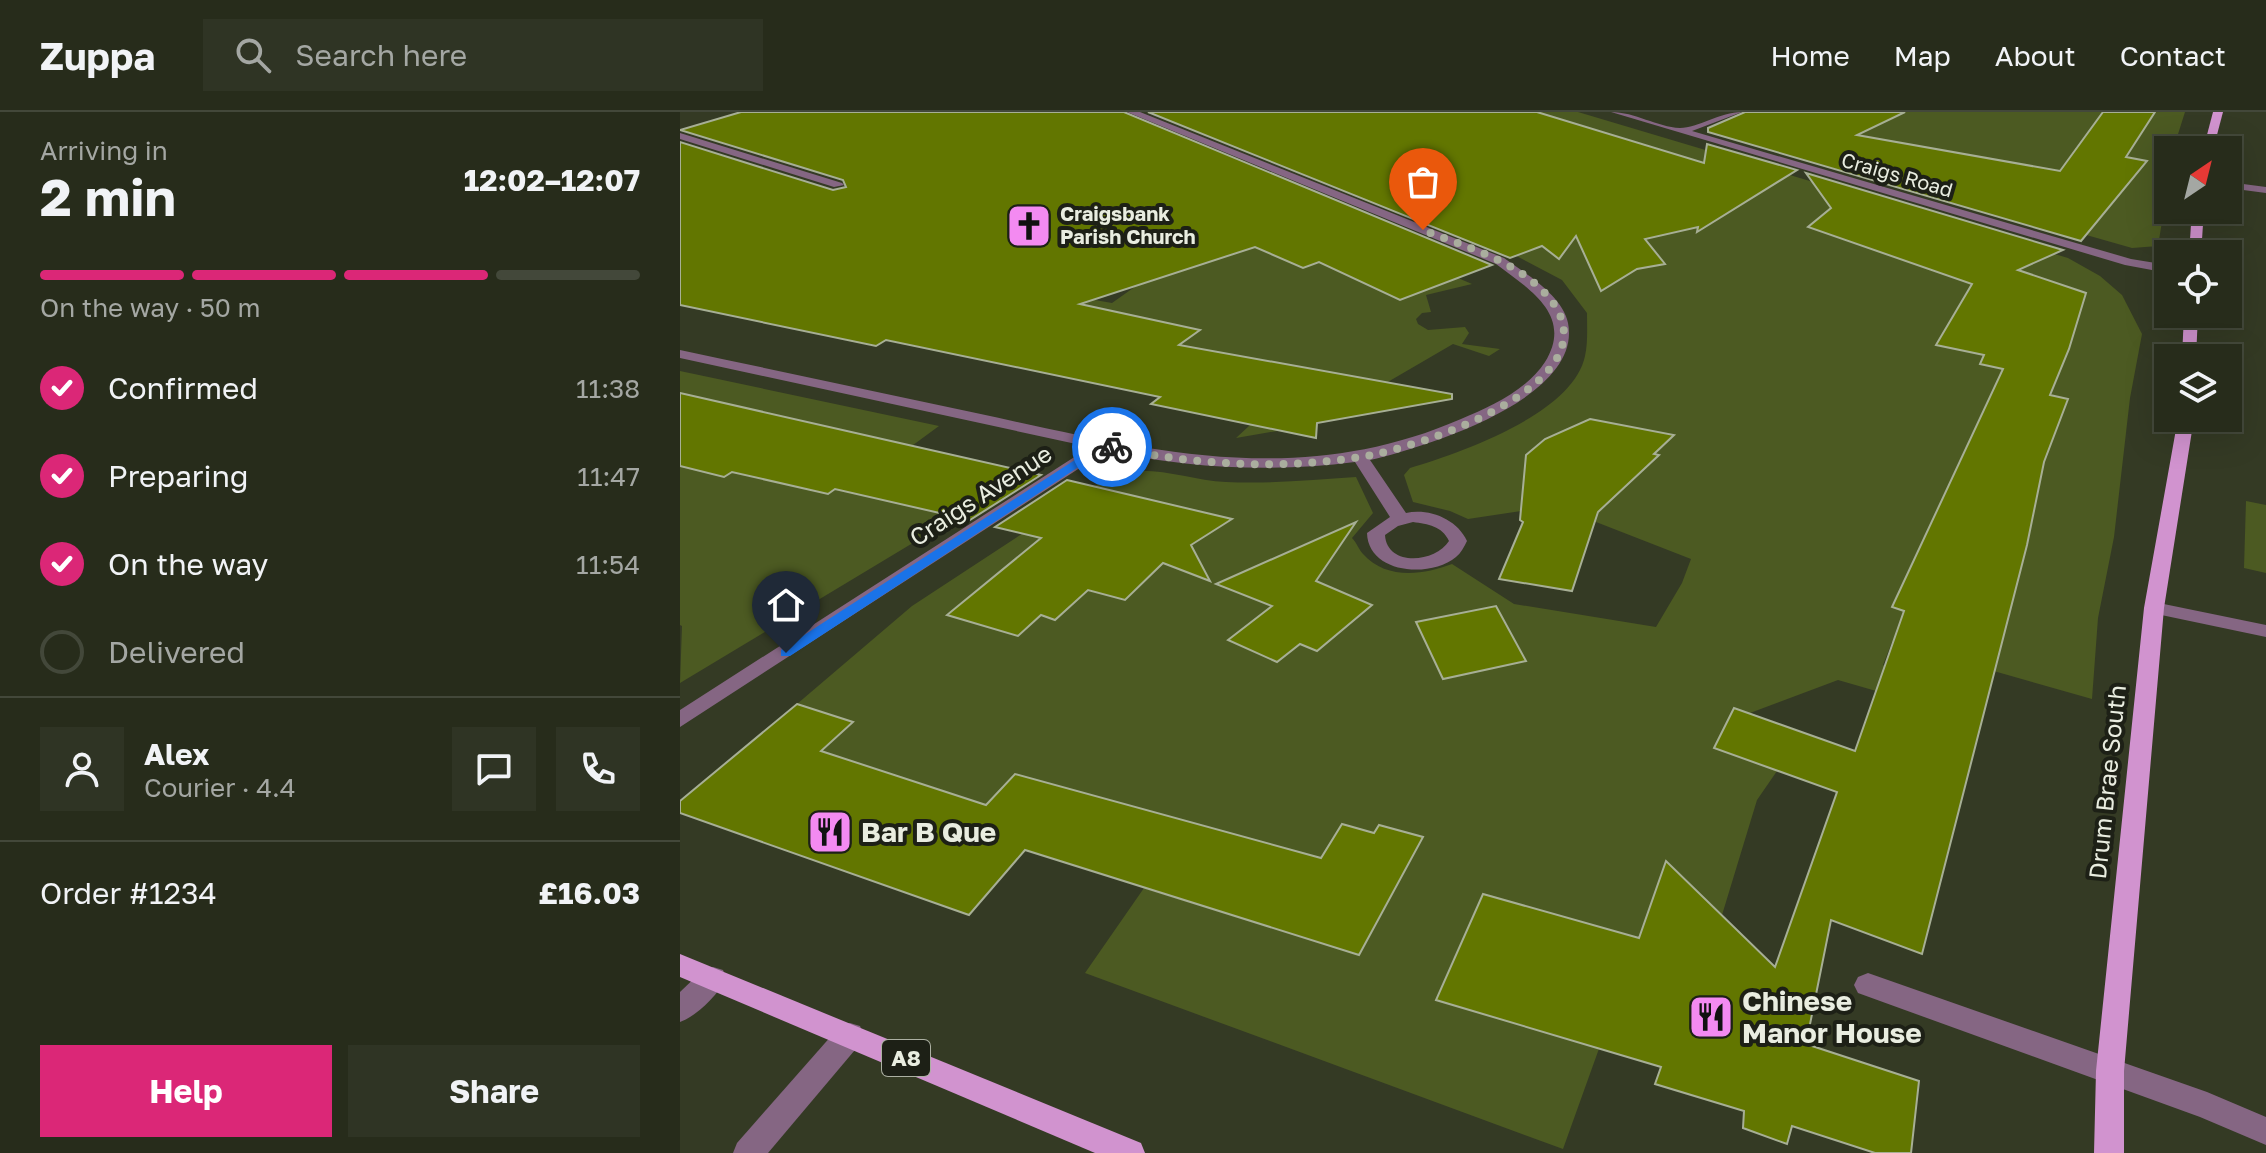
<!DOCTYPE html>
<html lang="en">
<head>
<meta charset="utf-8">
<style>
	:root { --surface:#272c1b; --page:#2f3424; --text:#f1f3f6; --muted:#a4a7a3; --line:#43483a; --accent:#db2777 }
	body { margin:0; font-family:"Golos Text",sans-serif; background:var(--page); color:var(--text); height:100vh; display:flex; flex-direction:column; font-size:30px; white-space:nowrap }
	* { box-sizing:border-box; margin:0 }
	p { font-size:26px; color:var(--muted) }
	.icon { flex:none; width:44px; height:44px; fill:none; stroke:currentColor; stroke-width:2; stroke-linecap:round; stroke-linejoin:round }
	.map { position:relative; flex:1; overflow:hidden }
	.details { display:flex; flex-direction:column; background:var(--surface); width:680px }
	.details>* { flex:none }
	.needle { width:52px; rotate:35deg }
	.controls { position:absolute; left:1474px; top:24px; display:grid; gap:16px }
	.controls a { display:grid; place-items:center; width:88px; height:88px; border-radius:0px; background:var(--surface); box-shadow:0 8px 32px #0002,0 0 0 2px var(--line); font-size:40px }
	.pin { position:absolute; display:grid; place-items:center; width:68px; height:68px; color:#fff; margin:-82px -34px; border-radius:50% 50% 50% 0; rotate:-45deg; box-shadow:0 0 8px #0007 }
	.pin .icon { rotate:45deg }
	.courier { position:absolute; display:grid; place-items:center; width:80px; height:80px; margin:-40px; border:6px solid #1a73e8; border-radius:50%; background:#fff; color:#222; box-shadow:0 2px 10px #0007 }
	.headline em { font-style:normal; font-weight:700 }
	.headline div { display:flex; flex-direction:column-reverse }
	.headline { display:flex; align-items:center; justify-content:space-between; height:136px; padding:0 40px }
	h1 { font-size:52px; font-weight:700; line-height:60px }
	.bar { display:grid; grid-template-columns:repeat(4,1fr); gap:12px 8px; align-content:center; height:96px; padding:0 40px }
	.bar i { height:10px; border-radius:6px; background:var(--line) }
	.bar .selected { background:var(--accent) }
	.bar p { grid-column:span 4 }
	.line { display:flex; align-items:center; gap:20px; padding:0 40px; border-top:2px solid var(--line) }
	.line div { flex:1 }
	.round { display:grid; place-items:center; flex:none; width:84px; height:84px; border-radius:0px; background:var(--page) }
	ol { padding:0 40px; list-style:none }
	li { display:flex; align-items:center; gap:24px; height:88px }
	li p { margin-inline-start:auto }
	li .icon { padding:8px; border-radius:50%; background:var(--accent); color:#fff; stroke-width:4 }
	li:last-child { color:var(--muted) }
	li i { width:44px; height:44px; border:4px solid var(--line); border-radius:50% }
	.primary-button { display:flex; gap:16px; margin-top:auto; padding:16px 40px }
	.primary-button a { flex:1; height:92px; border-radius:0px; background:var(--accent); color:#fff; font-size:32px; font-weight:700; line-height:92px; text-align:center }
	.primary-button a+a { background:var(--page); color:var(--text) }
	header { display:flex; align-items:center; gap:48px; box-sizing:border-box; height:112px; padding:0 40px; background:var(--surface); border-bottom:2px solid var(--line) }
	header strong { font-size:38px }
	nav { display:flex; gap:44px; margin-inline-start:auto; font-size:28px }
	.search { width:560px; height:72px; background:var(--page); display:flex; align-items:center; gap:20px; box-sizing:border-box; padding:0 28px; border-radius:0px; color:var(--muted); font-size:30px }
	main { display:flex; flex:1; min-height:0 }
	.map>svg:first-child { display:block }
</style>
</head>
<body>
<header>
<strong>Zuppa</strong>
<div class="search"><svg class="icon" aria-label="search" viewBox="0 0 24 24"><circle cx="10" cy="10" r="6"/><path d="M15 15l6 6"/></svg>Search here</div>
<nav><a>Home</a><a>Map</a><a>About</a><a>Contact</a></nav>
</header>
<main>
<section class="details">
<div class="headline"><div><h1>2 min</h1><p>Arriving in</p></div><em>12:02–12:07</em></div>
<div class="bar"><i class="selected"></i><i class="selected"></i><i class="selected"></i><i></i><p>On the way · 50 m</p></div>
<ol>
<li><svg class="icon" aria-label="check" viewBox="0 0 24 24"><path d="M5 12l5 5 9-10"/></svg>Confirmed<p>11:38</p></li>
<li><svg class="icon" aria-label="check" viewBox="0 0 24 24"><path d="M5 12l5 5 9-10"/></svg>Preparing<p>11:47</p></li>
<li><svg class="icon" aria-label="check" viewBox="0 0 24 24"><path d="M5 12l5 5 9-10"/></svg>On the way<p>11:54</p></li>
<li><i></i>Delivered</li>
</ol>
<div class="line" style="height:144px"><a class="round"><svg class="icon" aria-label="person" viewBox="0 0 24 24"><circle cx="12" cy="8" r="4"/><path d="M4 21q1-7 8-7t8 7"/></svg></a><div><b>Alex</b><p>Courier · 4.4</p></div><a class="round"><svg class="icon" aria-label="chat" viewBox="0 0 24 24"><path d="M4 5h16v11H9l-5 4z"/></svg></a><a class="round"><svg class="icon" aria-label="phone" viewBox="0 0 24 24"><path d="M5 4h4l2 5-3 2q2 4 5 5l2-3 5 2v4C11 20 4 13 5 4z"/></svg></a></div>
<div class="line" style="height:104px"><div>Order #1234</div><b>£16.03</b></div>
<div class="primary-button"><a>Help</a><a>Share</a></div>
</section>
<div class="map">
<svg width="1586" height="1041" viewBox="0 0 1586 1041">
	<rect width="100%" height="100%" fill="#343a24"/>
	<!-- green -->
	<g fill="#4c5a22">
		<path d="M480,0H898L1388,146L1420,164L1442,183L1462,222L1450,286L1434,425L1418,506L1412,587L1212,530L1203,553L1224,561L1217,585L1158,568L1070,601L1117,619L1097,659L1077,688L1042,803L986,750L883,1037L405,861L464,776L679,843L742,725L699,713L694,721L662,712L641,746L335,662L306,693L140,639L117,592L232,494L430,364C469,350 506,368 546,370C589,372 632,368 676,365L693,401L672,426C677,431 679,438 683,442C706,468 743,463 772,452L834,492L976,515L1002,471L1011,447L875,394L788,407L770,399L733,390L724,363L730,356C780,341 893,302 905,244C908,231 907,215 907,201L882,168L808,129Z"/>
		<polygon points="1098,0 1505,0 1493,38 1488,38 1488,73 1478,134 1452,136 1063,25"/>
		<polygon points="616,122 610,150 623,156 658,144 687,173 720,188 778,166 792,172 746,183 751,200 742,201 736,207 738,212 748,218 785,215 789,221 782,232 820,237 809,244 773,232 706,271 738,293 700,300 683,276 626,314 556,326 594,291 605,252 590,249 439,274 519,217 505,215 462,244 265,240 249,237 311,200 0,156 49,124 432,191 463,169 543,135 555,141"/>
		<polygon points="0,259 259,314 169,380 276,405 0,571 2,514 0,513"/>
		<polygon points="1566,389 1586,393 1586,461 1564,456"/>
	</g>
	<!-- building -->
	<g fill="#627600" stroke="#a7af95" stroke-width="2">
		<polygon points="61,0 444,0 812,153 720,188 639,150 623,156 575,135 400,192 520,218 499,233 772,282 772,287 637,311 636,326 471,292 480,285 206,228 196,234 0,193 0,30 153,78 166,75 163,68 0,18"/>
		<polygon points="468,0 857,0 1024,51 1027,32 1117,58 1017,120 1018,115 965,127 985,152 957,157 921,179 896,124 879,147 862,134 830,146"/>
		<polygon points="1065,0 1225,0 1177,23 1380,59 1423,0 1475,0 1446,45 1467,49 1401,129 1028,20 1028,16"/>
		<polygon points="1126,61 1383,138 1338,158 1406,181 1389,237 1370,283 1388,287 1364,350 1347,433 1242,842 1151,808 1126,932 1239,969 1231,1041 1195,1041 1112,1014 1107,1032 1063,1016 1064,999 975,972 981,955 756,888 803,782 959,826 986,749 1095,855 1157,680 1034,636 1054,596 1175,639 1224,499 1212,495 1323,257 1300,252 1304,243 1256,233 1292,172 1128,115 1151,96"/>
		<polygon points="0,281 233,334 361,363 290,408 155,377 148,382 52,360 44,365 0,354"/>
		<polygon points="910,307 994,323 974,342 979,343 918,400 892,479 819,467 843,410 840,408 846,343 865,327"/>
		<polygon points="387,368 552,407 511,433 530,469 483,451 445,488 408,478 375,508 361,503 338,524 267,503 361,426 315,415"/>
		<polygon points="676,410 636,469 692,493 637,539 620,532 597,550 548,528 592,494 536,472"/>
		<polygon points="816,494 846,549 763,567 736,510"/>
		<polygon points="117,592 173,610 141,639 306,693 335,662 641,746 662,712 694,721 699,713 743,725 679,843 345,738 289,803 0,701 0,689"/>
	</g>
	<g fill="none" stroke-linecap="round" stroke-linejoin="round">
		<!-- minor -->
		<g fill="#856683" fill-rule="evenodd">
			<path d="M447,0H460L824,146C845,161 883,184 888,211C903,287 745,335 690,348L726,401C749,396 777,407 787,429C784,435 781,441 776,445C749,467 688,461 687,421L710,405L675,350C591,361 509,356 426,339L0,615V598L410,335L0,246V238C99,259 197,280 296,301C464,337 615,379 781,307C810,295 847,278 865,250C894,203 849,177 816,152ZM733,410C748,412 762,414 769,429C755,451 707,455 705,423L718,414Z"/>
			<path d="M931,0C955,0 977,15 1000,16C1018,16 1040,0 1062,0L1012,19L1451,147L1488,153V161L1445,153Z"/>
			<polygon points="0,21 162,71 164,73 154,75 0,27"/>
			<polygon points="1548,70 1586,75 1586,81 1548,76"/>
			<polygon points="1474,490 1586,513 1586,525 1467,500 1464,496"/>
			<path d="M33,855L43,858L46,866C38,883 17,904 0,910V880L23,858Z"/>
			<polygon points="1188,861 1527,980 1586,1005 1586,1033 1520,1005 1178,881 1174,873 1178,865"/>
			<polygon points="170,911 180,914 184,923 180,932 88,1041 53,1041 57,1031 160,914"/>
		</g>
		<!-- major -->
		<g fill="#d193cf" fill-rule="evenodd">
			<polygon points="1533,0 1543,0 1533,38 1523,38"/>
			<polygon points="1512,98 1524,98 1521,142 1509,142"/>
			<polygon points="1504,202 1518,202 1516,246 1502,246"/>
			<polygon points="1498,306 1514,306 1484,496 1444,959 1444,1041 1414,1041 1416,959 1464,496"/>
			<polygon points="0,842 461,1031 465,1041 415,1041 0,865"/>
		</g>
	</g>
	<!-- route -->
	<polygon fill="#1a73e8" points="421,331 437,335 426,337 110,544 101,544 101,538"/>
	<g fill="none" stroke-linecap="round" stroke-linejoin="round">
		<!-- done -->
		<path stroke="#aaae9e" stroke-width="8" stroke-dasharray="0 14.4" d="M432,335C513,353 598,358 681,345C739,336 952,267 862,178C831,147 783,134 743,118"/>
	</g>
	<!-- icons -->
	<defs>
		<g id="church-square" transform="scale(2.3)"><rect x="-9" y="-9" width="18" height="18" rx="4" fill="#f38af1" stroke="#1d2016"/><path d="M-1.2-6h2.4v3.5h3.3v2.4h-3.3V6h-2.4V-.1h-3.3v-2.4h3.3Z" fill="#111"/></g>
		<g id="restaurant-square" transform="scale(2.3)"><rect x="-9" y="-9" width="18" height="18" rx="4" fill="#f38af1" stroke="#1d2016"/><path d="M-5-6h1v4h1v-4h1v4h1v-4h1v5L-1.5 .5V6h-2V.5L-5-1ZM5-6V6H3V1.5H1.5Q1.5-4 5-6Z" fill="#111"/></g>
	</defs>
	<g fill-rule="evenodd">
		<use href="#church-square" x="349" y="114"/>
		<use href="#restaurant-square" x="150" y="720"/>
		<use href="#restaurant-square" x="1031" y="905"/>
	</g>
	<g text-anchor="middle" stroke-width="8" stroke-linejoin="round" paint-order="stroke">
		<!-- far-street labels -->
		<g font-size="20" fill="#e9ede0" stroke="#1d2016">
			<text transform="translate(1217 63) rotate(16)" y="7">Craigs Road</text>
		</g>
		<!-- far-poi labels -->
		<g font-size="20" font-weight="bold" fill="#e9ede0" stroke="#1d2016" text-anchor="start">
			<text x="380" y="109">Craigsbank<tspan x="380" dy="23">Parish Church</tspan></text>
		</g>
		<!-- shield labels -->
		<rect fill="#1d2016" stroke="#acb0a3" stroke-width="2" x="202" y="928" width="48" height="36" rx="6"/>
		<g font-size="22" font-weight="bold" fill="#e9ede0">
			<text x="226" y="954">A8</text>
		</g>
		<!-- street labels -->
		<g font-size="24" fill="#e9ede0" stroke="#1d2016">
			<text transform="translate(301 384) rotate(-33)" y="8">Craigs Avenue</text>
			<text transform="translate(1428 670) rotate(-84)" y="8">Drum Brae South</text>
		</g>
		<!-- near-poi labels -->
		<g font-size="28" font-weight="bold" fill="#e9ede0" stroke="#1d2016" text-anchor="start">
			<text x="181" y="730">Bar B Que</text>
			<text x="1062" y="899">Chinese<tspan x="1062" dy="32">Manor House</tspan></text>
		</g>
	</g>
</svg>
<div class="controls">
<a><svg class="needle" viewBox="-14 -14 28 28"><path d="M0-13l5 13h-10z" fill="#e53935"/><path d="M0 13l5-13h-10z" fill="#a4a7a3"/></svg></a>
<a><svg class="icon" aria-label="locate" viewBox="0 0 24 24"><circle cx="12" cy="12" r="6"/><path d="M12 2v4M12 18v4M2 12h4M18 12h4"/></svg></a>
<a><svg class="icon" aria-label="layers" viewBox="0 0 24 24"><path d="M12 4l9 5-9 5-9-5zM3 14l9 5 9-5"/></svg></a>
</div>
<div class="pin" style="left:743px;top:118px;background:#ea580c"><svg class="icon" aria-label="bag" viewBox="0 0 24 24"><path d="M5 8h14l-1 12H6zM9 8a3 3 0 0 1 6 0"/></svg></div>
<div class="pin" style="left:106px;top:541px;background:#1f2937"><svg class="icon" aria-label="home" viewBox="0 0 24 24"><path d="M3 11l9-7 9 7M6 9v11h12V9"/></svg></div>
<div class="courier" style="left:432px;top:335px"><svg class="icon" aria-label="bike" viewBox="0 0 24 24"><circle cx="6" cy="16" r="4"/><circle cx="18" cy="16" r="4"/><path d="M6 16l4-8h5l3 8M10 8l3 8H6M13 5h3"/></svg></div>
</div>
</main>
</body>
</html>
